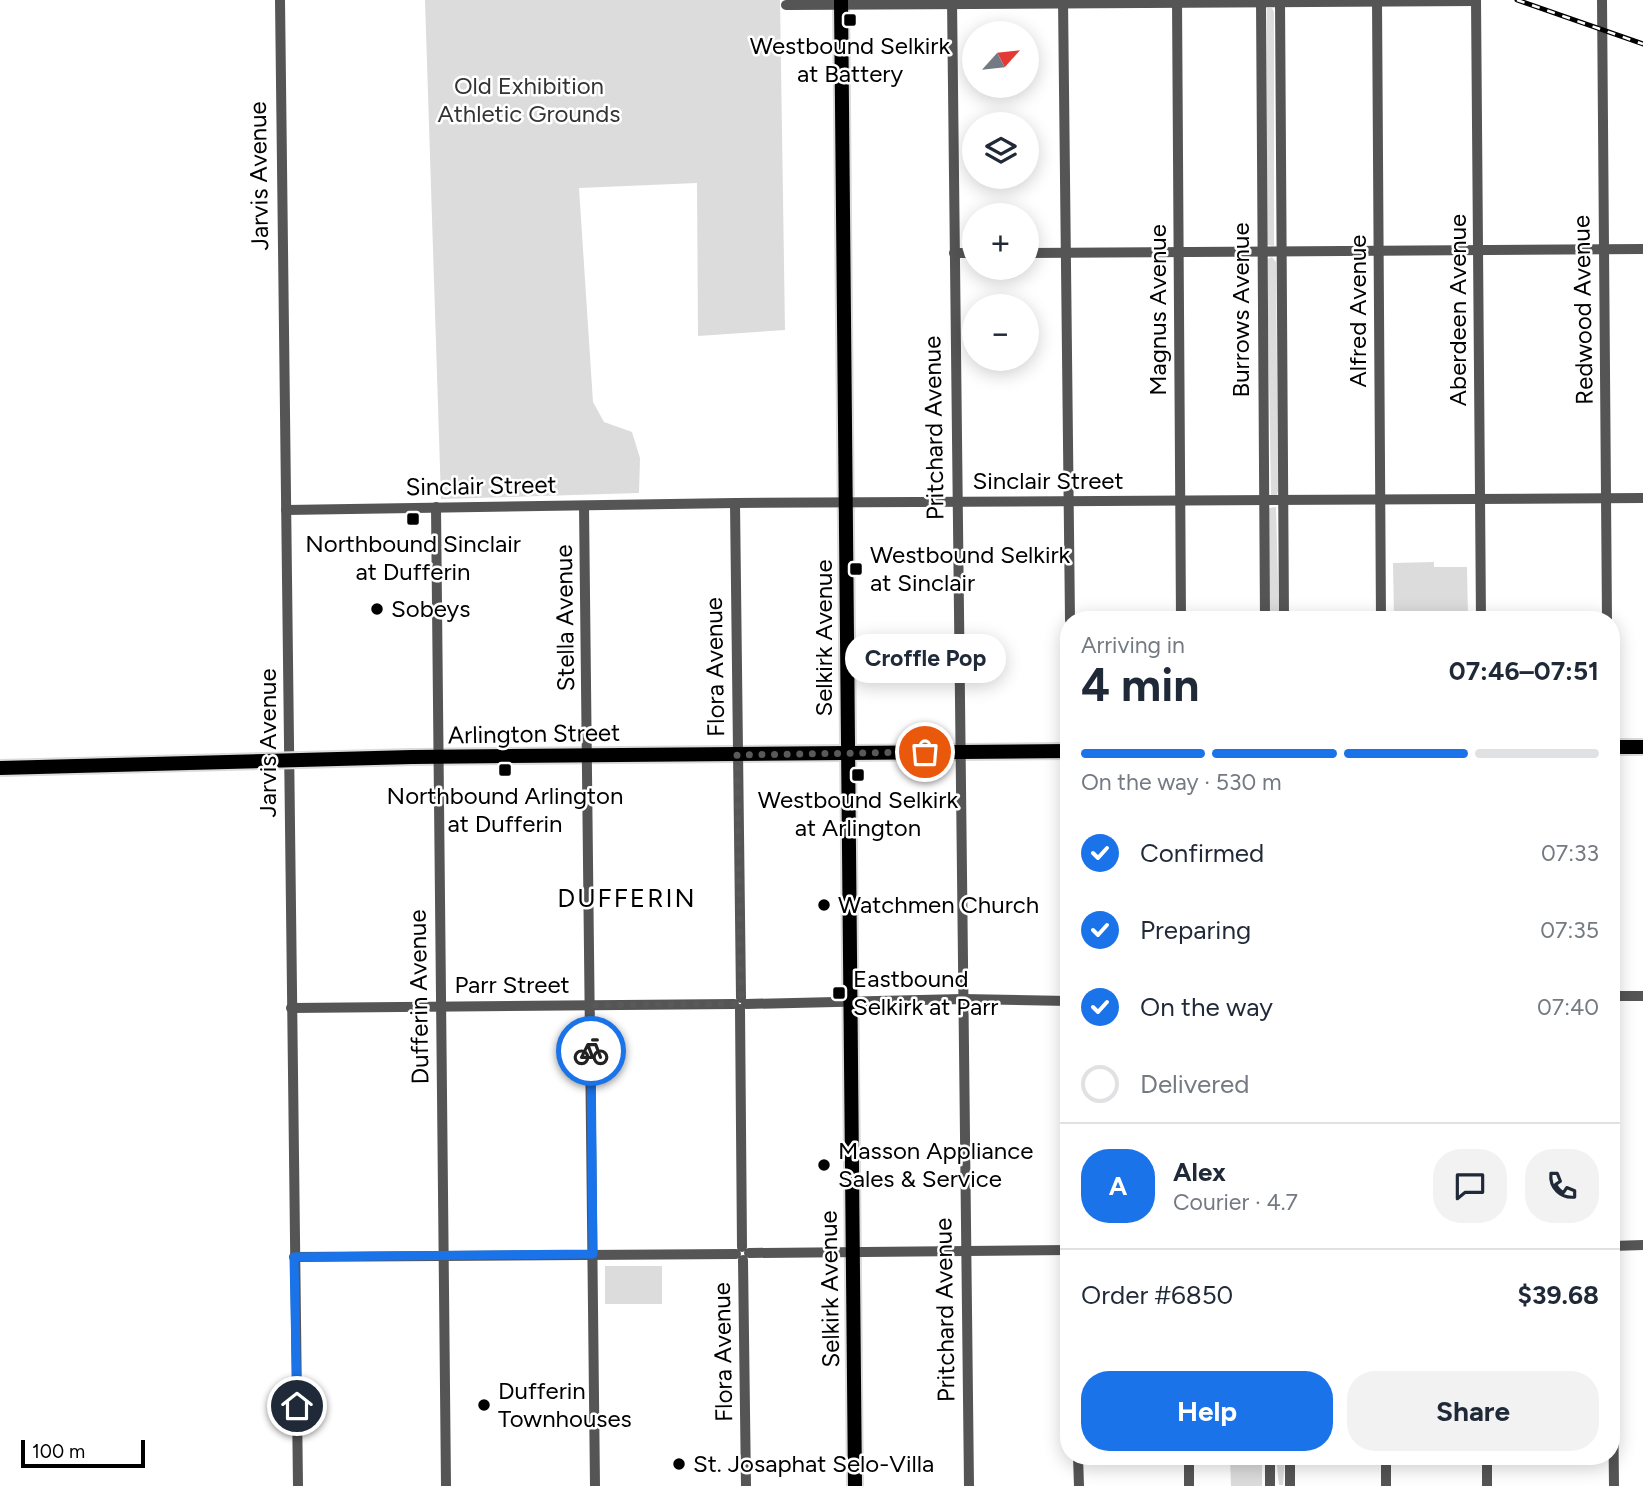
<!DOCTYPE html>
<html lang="en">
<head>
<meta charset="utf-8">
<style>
	:root { --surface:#fff; --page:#f2f2f3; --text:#1f2937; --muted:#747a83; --line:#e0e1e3; --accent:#1a73e8 }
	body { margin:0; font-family:Figtree,sans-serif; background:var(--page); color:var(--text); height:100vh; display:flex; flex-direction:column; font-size:26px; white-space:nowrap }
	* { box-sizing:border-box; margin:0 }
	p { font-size:23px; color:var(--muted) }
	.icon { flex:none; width:38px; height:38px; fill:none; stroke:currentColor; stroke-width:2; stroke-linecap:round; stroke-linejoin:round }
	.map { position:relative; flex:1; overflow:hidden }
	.details { position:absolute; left:1060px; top:611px; width:560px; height:854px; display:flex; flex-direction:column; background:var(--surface); border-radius:28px; box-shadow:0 4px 18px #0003 }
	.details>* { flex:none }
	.needle { width:46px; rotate:63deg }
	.fabs { position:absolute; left:962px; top:21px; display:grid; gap:14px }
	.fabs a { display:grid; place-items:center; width:77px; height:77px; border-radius:50%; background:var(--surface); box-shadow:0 4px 18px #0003; font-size:35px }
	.scale { position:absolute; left:21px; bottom:18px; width:124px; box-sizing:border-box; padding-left:7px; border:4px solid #000; border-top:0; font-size:19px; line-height:24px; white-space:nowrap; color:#000; -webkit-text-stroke:5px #fff; paint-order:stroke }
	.pin { position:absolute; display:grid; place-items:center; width:60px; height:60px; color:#fff; margin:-30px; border:4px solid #fff; border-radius:50%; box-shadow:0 2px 7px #0007 }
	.courier { position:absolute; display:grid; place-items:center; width:70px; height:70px; margin:-35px; border:5px solid #1a73e8; border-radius:50%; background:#fff; color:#222; box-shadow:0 2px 9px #0007 }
	.bubble { position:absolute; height:49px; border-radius:24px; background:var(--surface); box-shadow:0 4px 18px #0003; font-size:23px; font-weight:700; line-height:49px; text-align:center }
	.summary em { font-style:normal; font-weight:700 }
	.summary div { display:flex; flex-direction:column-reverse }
	.summary { display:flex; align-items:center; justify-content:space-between; height:119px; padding:0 21px }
	h1 { font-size:46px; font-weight:700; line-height:52px }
	.bar { display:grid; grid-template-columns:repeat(4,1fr); gap:10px 7px; align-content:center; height:84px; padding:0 21px }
	.bar i { height:9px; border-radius:5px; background:var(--line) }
	.bar .active { background:var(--accent) }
	.bar p { grid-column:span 4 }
	.line { display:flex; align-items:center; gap:18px; padding:0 21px; border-top:2px solid var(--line) }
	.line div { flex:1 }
	.round { display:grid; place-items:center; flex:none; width:74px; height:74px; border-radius:28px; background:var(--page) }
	ol { padding:0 21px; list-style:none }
	li { display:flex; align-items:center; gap:21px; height:77px }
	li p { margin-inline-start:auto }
	li .icon { padding:7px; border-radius:50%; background:var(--accent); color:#fff; stroke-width:4 }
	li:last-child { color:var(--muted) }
	li i { width:38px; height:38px; border:4px solid var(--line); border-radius:50% }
	.cta { display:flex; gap:14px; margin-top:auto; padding:14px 21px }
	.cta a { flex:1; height:80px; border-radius:28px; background:var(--accent); color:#fff; font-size:28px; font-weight:700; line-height:80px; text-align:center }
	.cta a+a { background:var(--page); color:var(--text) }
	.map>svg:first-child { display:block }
</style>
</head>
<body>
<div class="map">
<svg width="1643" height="1486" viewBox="0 0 1643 1486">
	<rect width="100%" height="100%" fill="#fff"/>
	<!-- green -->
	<g fill="#dcdcdc">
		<polygon points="425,0 780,0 785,330 698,336 697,183 579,188 593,402 604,422 632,432 640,458 639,493 441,499"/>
		<polygon points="1267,8 1272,8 1274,12 1274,246 1267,245"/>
		<polygon points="1272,257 1276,262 1278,492 1276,496 1271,496 1267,259"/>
		<polygon points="1276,507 1279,619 1269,619 1269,508"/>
		<polygon points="1434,562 1434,567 1467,567 1468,619 1394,619 1393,563"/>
		<rect x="605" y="1266" width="57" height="38"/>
		<polygon points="1230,1456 1262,1456 1262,1486 1231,1486"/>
		<polygon points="1276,1456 1285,1456 1283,1485 1279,1485"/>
	</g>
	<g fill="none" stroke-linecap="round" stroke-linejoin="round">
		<!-- major casing -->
		<g stroke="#dbdbdb" stroke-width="18">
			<g id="major">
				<polyline points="841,0 855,1486"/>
				<polyline points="1612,747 1643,747"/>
				<polyline points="412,757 1069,751"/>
			</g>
		</g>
		<!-- minor -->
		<g stroke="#555" stroke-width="10">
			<polyline points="280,0 298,1486"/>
			<polyline points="952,0 969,1486"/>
			<polyline points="1063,0 1070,620"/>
			<polyline points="1177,0 1181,620"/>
			<polyline points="1261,0 1265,620"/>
			<polyline points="1280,0 1284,620"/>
			<polyline points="1476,0 1481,620"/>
			<polyline points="1602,0 1607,620"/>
			<polyline points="1377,1 1381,620"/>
			<polyline points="786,5 1476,1"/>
			<polyline points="954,253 975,253"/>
			<polyline points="1027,253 1643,249"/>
			<polyline points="735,503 741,998"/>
			<polyline points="584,506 595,1486"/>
			<polyline points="436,507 446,1486"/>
			<polyline points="286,510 735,503 1643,498"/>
			<polyline points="1612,996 1643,996"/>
			<polyline points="746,1004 962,999 1069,1001"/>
			<polyline points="291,1008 734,1004"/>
			<polyline points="740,1009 742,1247"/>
			<polyline points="1612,1246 1643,1245"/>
			<polyline points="749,1253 1069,1250"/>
			<polyline points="294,1257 736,1254"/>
			<polyline points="743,1260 746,1486"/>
			<polyline points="1612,1294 1614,1486"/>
			<polyline points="1078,1456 1079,1486"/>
			<polyline points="1189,1456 1189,1486"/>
			<polyline points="1270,1456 1270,1486"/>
			<polyline points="1290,1456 1290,1486"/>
			<polyline points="1386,1456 1386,1486"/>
			<polyline points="1487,1456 1487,1486"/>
		</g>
		<!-- major -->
		<use href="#major" stroke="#000" stroke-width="14"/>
		<!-- rail casing -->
		<g stroke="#000" stroke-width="5">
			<polyline id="rail" points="1517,0 1643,44"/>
		</g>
		<!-- rail -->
		<use href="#rail" stroke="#fff" stroke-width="2.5" stroke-dasharray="8" stroke-linecap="butt"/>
		<!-- major-bridge casing -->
		<g stroke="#dbdbdb" stroke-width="18" stroke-linecap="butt">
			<polyline id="major-bridge" points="0,768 412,757"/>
		</g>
		<!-- major-bridge -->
		<use href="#major-bridge" stroke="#000" stroke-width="14"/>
	</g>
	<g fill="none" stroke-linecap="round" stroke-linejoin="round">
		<!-- done -->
		<polyline stroke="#595959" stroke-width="7" stroke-dasharray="0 12.6" points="591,1051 591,1005 734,1004 741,998 737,755 925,752"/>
		<!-- route -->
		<polyline stroke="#1a73e8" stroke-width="9" points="297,1406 294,1257 593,1254 591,1051"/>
	</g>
	<!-- markers -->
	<g fill="#000" stroke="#fff" stroke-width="2.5">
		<rect x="843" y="13" width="14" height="14" rx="3.5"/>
		<rect x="406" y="512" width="14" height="14" rx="3.5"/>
		<rect x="849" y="562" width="14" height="14" rx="3.5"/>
		<circle cx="377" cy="609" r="7"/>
		<rect x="498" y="763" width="14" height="14" rx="3.5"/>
		<rect x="851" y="768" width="14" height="14" rx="3.5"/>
		<circle cx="824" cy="905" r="7"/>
		<rect x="832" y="986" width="14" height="14" rx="3.5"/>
		<circle cx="824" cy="1165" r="7"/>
		<circle cx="484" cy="1405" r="7"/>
		<circle cx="679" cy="1464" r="7"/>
	</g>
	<g text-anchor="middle" stroke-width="5" stroke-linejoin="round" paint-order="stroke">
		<!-- poi labels -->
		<g font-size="24" fill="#000" stroke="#fff" text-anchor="start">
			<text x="850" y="54" text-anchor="middle">Westbound Selkirk<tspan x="850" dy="28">at Battery</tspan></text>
			<text x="413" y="552" text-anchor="middle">Northbound Sinclair<tspan x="413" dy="28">at Dufferin</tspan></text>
			<text x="870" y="563">Westbound Selkirk<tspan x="870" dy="28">at Sinclair</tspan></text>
			<text x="391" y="617">Sobeys</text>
			<text x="505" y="804" text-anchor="middle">Northbound Arlington<tspan x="505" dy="28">at Dufferin</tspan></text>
			<text x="858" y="808" text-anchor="middle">Westbound Selkirk<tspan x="858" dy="28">at Arlington</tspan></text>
			<text x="838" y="913">Watchmen Church</text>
			<text x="853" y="987">Eastbound<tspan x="853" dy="28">Selkirk at Parr</tspan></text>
			<text x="838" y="1159">Masson Appliance<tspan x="838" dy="28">Sales &amp; Service</tspan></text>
			<text x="498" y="1399">Dufferin<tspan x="498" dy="28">Townhouses</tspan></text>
			<text x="693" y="1472">St. Josaphat Selo-Villa</text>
		</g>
		<!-- park labels -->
		<g font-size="24" fill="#333" stroke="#fff">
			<text x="529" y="94">Old Exhibition<tspan x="529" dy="28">Athletic Grounds</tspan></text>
		</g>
		<!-- street labels -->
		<g font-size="24" fill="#000" stroke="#fff">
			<text transform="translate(259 176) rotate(-91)" y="8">Jarvis Avenue</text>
			<text transform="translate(1158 310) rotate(-90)" y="8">Magnus Avenue</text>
			<text transform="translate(1241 310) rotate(-90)" y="8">Burrows Avenue</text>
			<text transform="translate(1458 310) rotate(-90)" y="8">Aberdeen Avenue</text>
			<text transform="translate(1583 310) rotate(-91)" y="8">Redwood Avenue</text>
			<text transform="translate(1358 311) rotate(-90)" y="8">Alfred Avenue</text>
			<text transform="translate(934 428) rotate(-91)" y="8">Pritchard Avenue</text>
			<text x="1048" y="489">Sinclair Street</text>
			<text transform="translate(481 486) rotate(-1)" y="8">Sinclair Street</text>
			<text transform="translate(565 618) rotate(-91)" y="8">Stella Avenue</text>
			<text transform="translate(824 638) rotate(-90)" y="8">Selkirk Avenue</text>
			<text transform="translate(715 667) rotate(-91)" y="8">Flora Avenue</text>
			<text transform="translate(534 734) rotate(-1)" y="8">Arlington Street</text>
			<text transform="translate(268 743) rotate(-90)" y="8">Jarvis Avenue</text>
			<text x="512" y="993">Parr Street</text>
			<text transform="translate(419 997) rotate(-91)" y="8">Dufferin Avenue</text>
			<text transform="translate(830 1289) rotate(-91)" y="8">Selkirk Avenue</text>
			<text transform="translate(945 1310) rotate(-91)" y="8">Pritchard Avenue</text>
			<text transform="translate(723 1352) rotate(-91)" y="8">Flora Avenue</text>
		</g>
		<!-- neighbourhood labels -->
		<g font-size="26" letter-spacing="2" fill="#000" stroke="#fff">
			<text x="627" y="907">DUFFERIN</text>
		</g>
	</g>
</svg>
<div class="fabs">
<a><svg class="needle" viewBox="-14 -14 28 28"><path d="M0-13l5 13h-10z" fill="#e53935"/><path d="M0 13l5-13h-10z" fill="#747a83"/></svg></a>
<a><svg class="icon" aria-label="layers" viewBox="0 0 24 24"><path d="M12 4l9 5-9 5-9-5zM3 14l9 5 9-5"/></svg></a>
<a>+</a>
<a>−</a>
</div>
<div class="scale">100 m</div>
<div class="pin" style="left:925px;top:752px;background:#ea580c"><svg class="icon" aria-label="bag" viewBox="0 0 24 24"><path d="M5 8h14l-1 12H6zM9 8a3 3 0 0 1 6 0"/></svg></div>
<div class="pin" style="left:297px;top:1406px;background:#1f2937"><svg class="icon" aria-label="home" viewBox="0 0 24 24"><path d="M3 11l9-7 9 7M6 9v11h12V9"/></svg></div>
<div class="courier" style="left:591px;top:1051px"><svg class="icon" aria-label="bike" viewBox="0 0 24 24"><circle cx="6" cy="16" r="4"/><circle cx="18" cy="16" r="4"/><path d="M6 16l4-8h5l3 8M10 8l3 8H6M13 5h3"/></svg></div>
<div class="bubble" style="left:845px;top:634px;width:161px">Croffle Pop</div>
<section class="details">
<div class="summary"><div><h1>4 min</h1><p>Arriving in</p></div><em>07:46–07:51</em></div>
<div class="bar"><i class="active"></i><i class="active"></i><i class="active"></i><i></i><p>On the way · 530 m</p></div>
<ol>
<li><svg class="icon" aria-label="check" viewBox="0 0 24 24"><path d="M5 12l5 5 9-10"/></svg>Confirmed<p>07:33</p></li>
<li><svg class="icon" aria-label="check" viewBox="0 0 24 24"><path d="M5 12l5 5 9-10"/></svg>Preparing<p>07:35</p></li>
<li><svg class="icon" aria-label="check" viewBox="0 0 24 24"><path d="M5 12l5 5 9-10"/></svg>On the way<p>07:40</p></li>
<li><i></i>Delivered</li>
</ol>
<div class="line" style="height:126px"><b class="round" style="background:var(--accent);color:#fff">A</b><div><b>Alex</b><p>Courier · 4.7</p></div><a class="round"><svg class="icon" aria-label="chat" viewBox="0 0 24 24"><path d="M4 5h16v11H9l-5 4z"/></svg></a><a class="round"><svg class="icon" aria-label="phone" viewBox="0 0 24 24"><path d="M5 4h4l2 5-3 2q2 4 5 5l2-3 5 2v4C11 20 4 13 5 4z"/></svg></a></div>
<div class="line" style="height:91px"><div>Order #6850</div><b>$39.68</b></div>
<div class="cta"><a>Help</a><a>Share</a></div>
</section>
</div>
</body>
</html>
